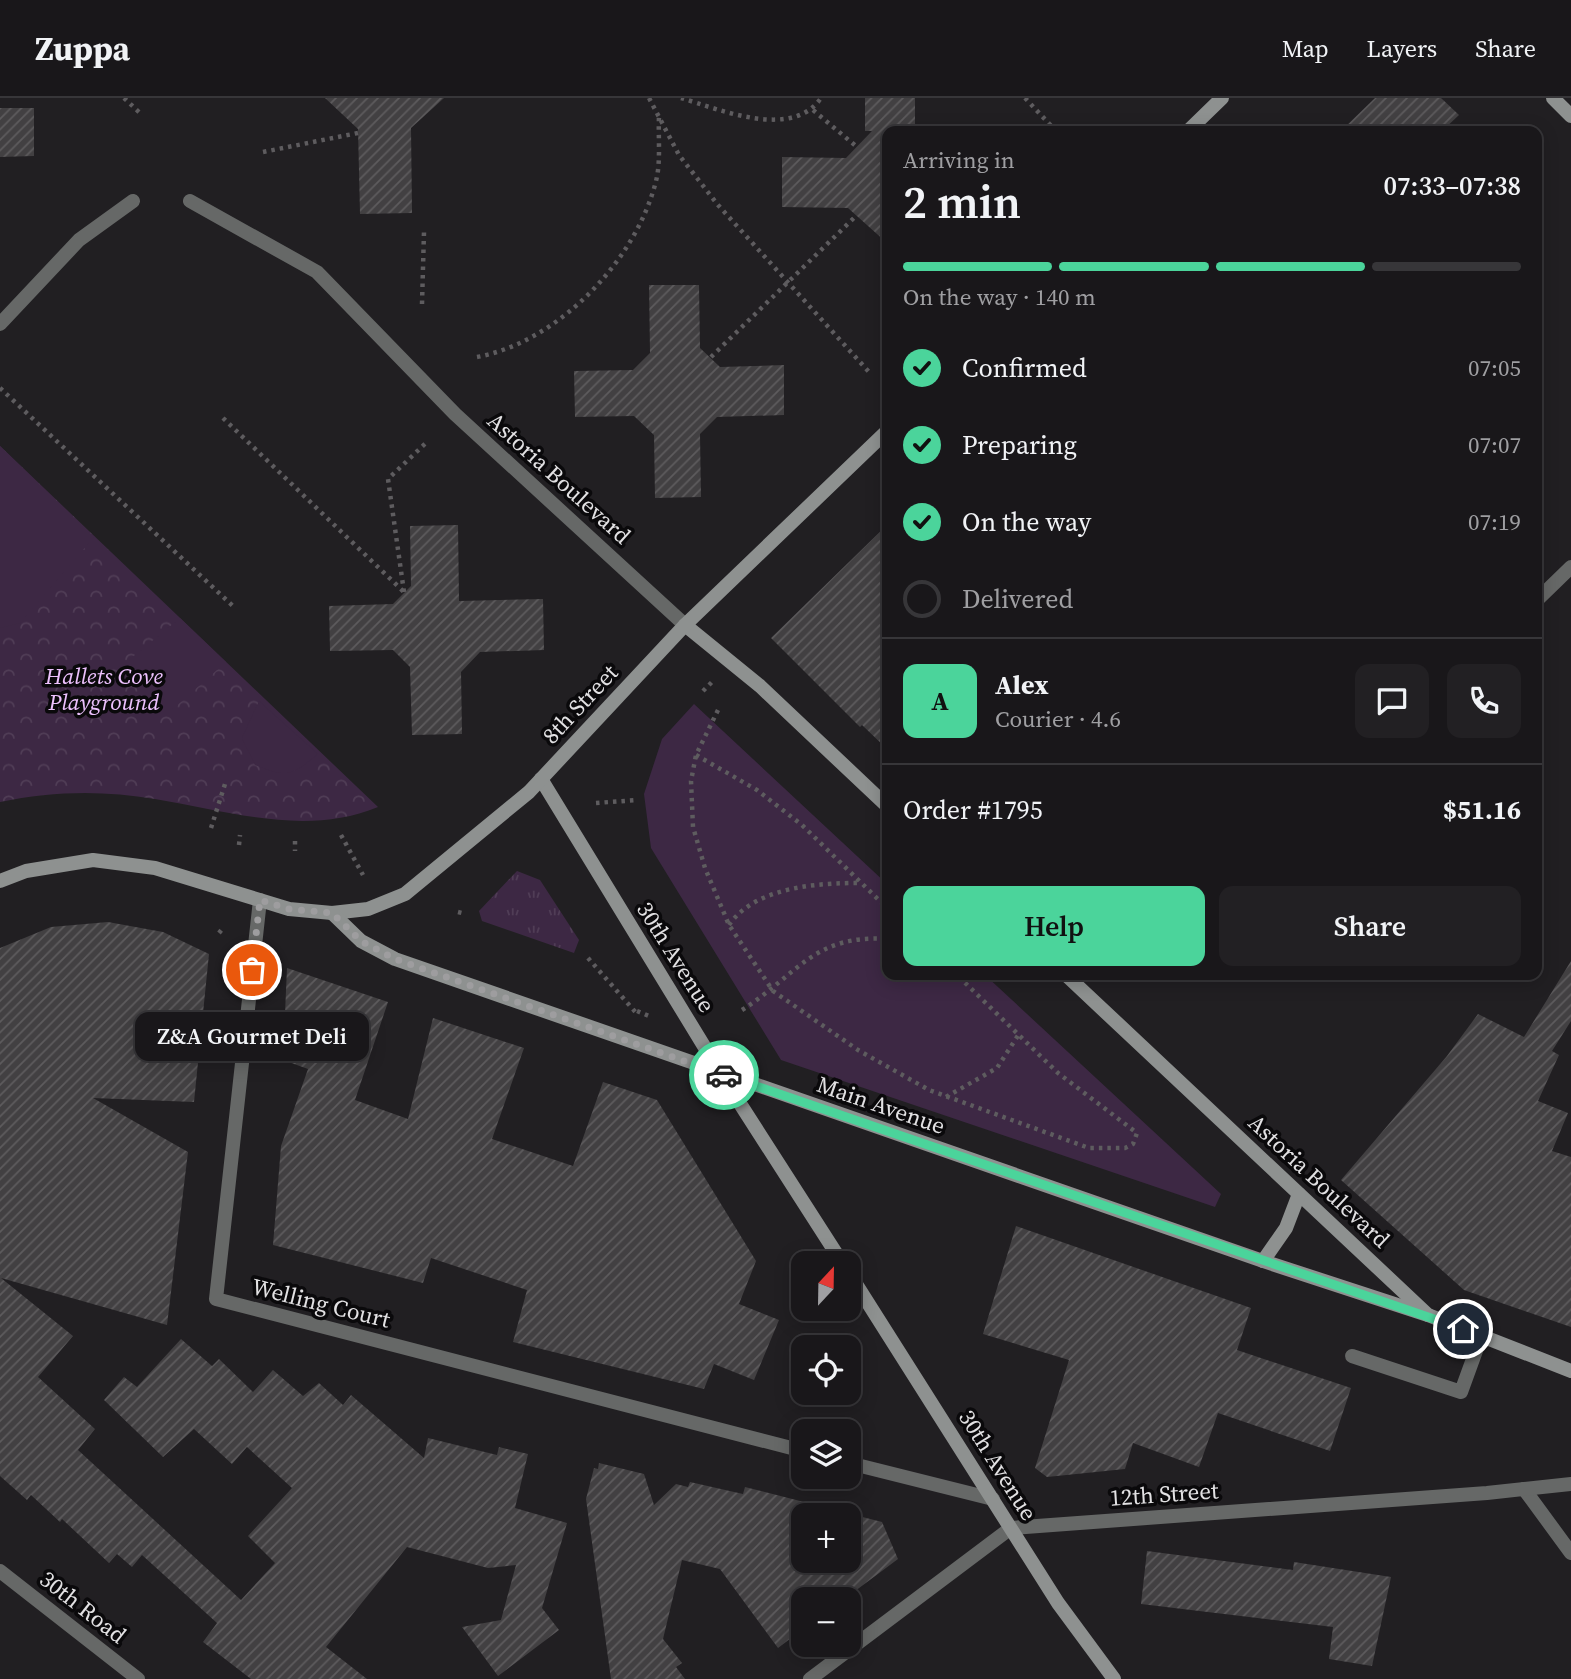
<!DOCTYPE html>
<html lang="en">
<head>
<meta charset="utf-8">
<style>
	:root { --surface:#19171a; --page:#222023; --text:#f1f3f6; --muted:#9f9fa2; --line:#373639; --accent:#4bd49b }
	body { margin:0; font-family:"Source Serif 4",serif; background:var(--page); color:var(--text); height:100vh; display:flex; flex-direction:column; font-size:26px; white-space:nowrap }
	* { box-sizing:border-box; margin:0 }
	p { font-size:23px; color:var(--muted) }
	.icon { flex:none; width:38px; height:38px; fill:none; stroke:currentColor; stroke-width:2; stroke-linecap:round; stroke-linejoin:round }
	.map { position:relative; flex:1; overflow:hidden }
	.details { position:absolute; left:882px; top:28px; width:660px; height:854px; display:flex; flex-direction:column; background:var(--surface); border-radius:14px; box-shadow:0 4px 18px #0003,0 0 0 2px var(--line) }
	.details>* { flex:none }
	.needle { width:46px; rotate:22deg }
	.tools { position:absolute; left:791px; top:1153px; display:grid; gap:14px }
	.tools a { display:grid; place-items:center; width:70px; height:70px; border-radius:14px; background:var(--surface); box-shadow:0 4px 18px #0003,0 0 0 2px var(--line); font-size:35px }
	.pin { position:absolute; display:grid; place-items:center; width:60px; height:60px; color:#fff; margin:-30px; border:4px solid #fff; border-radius:50%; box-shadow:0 2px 7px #0007 }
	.courier { position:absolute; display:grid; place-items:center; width:70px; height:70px; margin:-35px; border:5px solid #4bd49b; border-radius:50%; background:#fff; color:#222; box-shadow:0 2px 9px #0007 }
	.bubble { position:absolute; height:49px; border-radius:14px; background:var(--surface); box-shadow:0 4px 18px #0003,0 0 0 2px var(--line); font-size:23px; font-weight:600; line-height:49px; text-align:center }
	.overview em { font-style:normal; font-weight:600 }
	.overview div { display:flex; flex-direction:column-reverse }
	.overview { display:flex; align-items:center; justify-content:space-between; height:119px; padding:0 21px }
	h1 { font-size:46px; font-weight:600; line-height:52px }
	.bar { display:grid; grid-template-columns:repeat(4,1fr); gap:10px 7px; align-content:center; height:84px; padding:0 21px }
	.bar i { height:9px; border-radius:5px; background:var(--line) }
	.bar .selected { background:var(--accent) }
	.bar p { grid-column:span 4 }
	.line { display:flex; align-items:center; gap:18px; padding:0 21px; border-top:2px solid var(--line) }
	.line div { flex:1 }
	.round { display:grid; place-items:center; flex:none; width:74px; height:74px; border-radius:14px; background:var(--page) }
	ol { padding:0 21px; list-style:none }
	li { display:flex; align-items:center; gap:21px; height:77px }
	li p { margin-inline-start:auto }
	li .icon { padding:7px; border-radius:50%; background:var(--accent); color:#111; stroke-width:4 }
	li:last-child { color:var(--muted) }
	li i { width:38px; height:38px; border:4px solid var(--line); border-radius:50% }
	.button { display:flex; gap:14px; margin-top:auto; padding:14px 21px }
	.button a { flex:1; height:80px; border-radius:14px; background:var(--accent); color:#111; font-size:28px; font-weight:600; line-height:80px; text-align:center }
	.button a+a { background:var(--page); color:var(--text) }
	header { display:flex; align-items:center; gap:42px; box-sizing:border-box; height:98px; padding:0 35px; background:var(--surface); border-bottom:2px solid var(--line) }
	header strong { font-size:33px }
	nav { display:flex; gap:38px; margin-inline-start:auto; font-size:24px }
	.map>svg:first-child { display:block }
</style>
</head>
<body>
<header>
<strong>Zuppa</strong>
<nav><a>Map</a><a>Layers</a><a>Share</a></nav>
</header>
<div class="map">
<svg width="1571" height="1581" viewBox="0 0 1571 1581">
	<defs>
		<pattern id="grass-tufts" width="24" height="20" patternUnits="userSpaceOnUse" patternTransform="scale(1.75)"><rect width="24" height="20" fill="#3d2844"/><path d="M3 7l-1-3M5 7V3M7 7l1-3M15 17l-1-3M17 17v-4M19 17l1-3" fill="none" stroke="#503d56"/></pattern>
		<pattern id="park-crowns" width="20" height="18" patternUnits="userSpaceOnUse" patternTransform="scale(1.75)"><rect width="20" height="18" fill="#3d2844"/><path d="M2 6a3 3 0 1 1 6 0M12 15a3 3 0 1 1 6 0" fill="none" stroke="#503d56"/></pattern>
		<pattern id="building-hatch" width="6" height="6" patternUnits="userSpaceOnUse" patternTransform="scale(1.75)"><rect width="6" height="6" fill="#424042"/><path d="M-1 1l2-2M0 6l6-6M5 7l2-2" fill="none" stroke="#5d5b5d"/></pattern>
	</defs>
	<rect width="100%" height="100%" fill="#211f22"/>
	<!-- grass -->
	<polygon fill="url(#grass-tufts)" points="517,773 540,782 579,842 574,855 482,823 479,813"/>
	<!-- park -->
	<path fill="url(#park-crowns)" d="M0,348L378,709C305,739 229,713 155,701C103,692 52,693 0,704Z"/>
	<!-- garden -->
	<g fill="#3d2844">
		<polygon points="0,348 94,439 20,525 0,530"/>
		<polygon points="180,520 226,564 173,611 129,562"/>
		<path d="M259,603L318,656C291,678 287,680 255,667L242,640Z"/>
		<polygon points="694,606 887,786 887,877 985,877 1221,1096 1215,1109 781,962 651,750 644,696 662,641"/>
	</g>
	<!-- building -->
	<g fill="url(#building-hatch)" fill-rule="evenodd">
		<polygon points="325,0 444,0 411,30 412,115 360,116 358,31"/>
		<polygon points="865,0 915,0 915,33 887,33 887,145 848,110 782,109 782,59 846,60 872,33 865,33"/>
		<polygon points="1375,0 1441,0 1459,17 1442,33 1341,33"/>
		<polygon points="0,10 34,10 34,58 0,59"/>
		<polygon points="649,187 699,187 700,250 720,269 784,267 784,317 717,319 700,336 701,399 655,400 654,337 634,318 575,319 574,273 633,272 650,255"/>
		<polygon points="458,427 459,503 543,501 544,552 480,554 461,574 462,636 412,637 410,569 393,552 330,553 329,508 393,506 411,488 410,428"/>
		<polygon points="887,427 887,651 862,627 860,629 771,540"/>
		<polygon points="108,824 163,834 209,856 194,1004 93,1000 188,1054 167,1227 1,1180 73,1238 38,1279 95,1331 78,1352 241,1502 275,1465 248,1438 292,1390 247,1349 232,1366 194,1331 163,1359 104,1302 124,1279 137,1289 181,1241 212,1268 219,1261 253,1294 273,1272 303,1298 319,1285 343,1307 351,1297 424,1360 428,1340 497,1357 499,1349 528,1356 515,1410 567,1425 542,1510 559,1532 498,1578 462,1529 501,1522 516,1467 488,1470 407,1449 326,1549 367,1581 251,1581 203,1544 217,1525 142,1457 132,1469 117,1456 109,1465 62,1421 60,1424 31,1397 27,1402 0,1378 0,850 51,829"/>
		<polygon points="1571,863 1571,923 1552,953 1559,957 1538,1003 1568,1015 1552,1053 1571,1059 1571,1229 1464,1192 1341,1082 1447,958 1478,916 1524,939"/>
		<polygon points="287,870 388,904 355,1002 408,1021 433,920 524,950 492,1041 573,1068 603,984 657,1002 756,1163 739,1206 779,1222 754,1282 714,1266 704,1291 513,1244 527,1192 431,1160 423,1185 273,1147 281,1048 308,971 283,962"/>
		<polygon points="1016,1128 1251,1210 1237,1252 1351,1290 1330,1353 1218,1315 1199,1369 1133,1345 1125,1371 1047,1379 1035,1370 1069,1262 983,1236"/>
		<path d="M599,1365L644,1376L654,1407L676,1386L688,1389L690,1384L743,1396L745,1389L882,1424L898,1461L843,1502H803V1531L778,1550L720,1471L682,1462L663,1541L682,1565L676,1569L685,1581H611L586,1401L594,1370L598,1371ZM803,1418H849V1463H803Z"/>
		<polygon points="1147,1453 1293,1472 1294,1464 1391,1479 1372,1568 1329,1561 1333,1529 1141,1506"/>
	</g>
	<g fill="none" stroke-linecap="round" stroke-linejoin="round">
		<!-- path -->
		<g stroke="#5e5c5f" stroke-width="4.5" stroke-dasharray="3.5 5" stroke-linecap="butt">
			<polyline points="124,0 141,16"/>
			<polyline points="649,0 679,57 718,107 869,274"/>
			<path d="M681,0C721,12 792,42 821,0"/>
			<polyline points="1025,0 1056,33"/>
			<polyline points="813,12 857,49"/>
			<polyline points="263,54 358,35"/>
			<polyline points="422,206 424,134"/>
			<path d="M477,259C558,244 636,163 656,83C661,64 658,39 659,19"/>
			<polyline points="711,259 857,117"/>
			<polyline points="0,290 234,509"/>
			<polyline points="223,320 405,495"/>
			<polyline points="404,494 388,381 428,343"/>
			<polyline points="703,593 714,582"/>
			<polyline points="718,612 696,657 691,683 693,729 705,770 729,827 773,893 858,952 929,992 1089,1050 1125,1050 1133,1046 1137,1035 1058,975 957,877"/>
			<polyline points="696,657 757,692 802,727 887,810"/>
			<polyline points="596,705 637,702"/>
			<polyline points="211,730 225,686"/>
			<polyline points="341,737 363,777"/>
			<polyline points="295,743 295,753"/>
			<polyline points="239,747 240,737"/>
			<polyline points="458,814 462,815"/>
			<path d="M729,827C756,788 819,785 861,785"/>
			<polyline points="219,835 223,830"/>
			<polyline points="588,860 638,917"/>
			<path d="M742,912C797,877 814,836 887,841"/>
			<polyline points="637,913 649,918"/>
			<polyline points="946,999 997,970 1019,936"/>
		</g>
		<!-- lane -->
		<g stroke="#666867" stroke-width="14">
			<polyline points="0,226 79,142 133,103"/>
			<polyline points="1352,1258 1461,1294 1481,1239"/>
		</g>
		<!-- street -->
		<g stroke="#666867" stroke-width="14">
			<polyline points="190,103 317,174 455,316 685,527"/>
			<polyline points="1536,503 1571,469"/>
			<polyline points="260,802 216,1201 803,1353"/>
			<polyline points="849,1365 993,1401"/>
			<polyline points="1524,1391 1571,1455"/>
			<polyline points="0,1473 138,1581"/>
			<polyline points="810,1581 1011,1430 1487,1395 1571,1386"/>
		</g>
		<!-- secondary -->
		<g stroke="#8e9190" stroke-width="14">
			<polyline points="1553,0 1571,18"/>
			<polyline points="1188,33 1222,0"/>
			<polyline points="685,527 760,588 887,708"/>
			<polyline points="541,681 721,976 843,1166"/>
			<polyline points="0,783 26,773 93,762 155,770 289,811 332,815 368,811 405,796 529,694 685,527 887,333"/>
			<polyline points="332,815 361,843 395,861 1263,1163 1428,1217"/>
			<polyline points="1066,877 1428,1217 1571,1273"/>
			<polyline points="1263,1163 1286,1130 1299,1096"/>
			<polyline points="849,1175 1058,1505 1114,1581"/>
		</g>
	</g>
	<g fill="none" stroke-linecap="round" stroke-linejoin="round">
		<!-- done -->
		<polyline stroke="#9e9d9f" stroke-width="7" stroke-dasharray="0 12.6" points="252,872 260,802 289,811 332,815 361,843 395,861 724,977"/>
		<!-- route -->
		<polyline stroke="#4bd49b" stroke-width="9" points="724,977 1463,1231"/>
	</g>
	<g text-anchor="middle" stroke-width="7" stroke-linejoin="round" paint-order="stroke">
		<!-- street labels -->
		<g font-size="23" fill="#e2e1e3" stroke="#0a090b">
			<text transform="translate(559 380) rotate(42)" y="8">Astoria Boulevard</text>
			<text transform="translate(580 606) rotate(-47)" y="8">8th Street</text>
			<text transform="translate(676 859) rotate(58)" y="8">30th Avenue</text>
			<text transform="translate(881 1007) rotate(19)" y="8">Main Avenue</text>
			<text transform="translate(1319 1083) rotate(43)" y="8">Astoria Boulevard</text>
			<text transform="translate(321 1205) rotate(14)" y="8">Welling Court</text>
			<text transform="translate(998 1367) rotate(58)" y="8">30th Avenue</text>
			<text transform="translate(1164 1396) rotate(-4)" y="8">12th Street</text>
			<text transform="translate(83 1509) rotate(38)" y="8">30th Road</text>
		</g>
		<!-- park labels -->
		<g font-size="23" font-style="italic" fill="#edc1fe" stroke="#0a090b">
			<text x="104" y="586">Hallets Cove<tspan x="104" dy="26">Playground</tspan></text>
		</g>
	</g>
</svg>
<div class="tools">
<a><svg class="needle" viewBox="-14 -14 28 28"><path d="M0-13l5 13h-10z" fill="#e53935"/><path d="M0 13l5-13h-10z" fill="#9f9fa2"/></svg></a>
<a><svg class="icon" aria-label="locate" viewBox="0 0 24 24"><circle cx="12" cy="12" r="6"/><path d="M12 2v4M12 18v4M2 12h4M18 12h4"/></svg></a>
<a><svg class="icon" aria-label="layers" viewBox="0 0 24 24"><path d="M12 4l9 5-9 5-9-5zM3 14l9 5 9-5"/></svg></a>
<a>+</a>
<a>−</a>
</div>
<div class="pin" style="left:252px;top:872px;background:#ea580c"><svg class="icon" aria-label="bag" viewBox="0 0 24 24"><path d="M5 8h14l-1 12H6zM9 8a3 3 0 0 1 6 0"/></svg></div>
<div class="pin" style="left:1463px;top:1231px;background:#1f2937"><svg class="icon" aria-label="home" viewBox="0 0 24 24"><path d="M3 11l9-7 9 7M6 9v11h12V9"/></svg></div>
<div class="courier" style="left:724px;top:977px"><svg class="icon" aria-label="car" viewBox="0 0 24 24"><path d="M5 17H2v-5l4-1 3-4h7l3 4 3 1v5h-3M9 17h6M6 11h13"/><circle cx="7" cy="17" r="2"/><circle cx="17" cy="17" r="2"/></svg></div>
<div class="bubble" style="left:135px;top:914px;width:234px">Z&amp;A Gourmet Deli</div>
<section class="details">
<div class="overview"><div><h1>2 min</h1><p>Arriving in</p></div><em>07:33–07:38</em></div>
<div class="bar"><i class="selected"></i><i class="selected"></i><i class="selected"></i><i></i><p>On the way · 140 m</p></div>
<ol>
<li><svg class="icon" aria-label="check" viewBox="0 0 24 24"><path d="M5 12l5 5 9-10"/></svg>Confirmed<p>07:05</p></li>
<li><svg class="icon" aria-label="check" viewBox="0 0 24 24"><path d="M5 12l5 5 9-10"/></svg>Preparing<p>07:07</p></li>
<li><svg class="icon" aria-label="check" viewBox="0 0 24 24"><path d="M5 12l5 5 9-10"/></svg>On the way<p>07:19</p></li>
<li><i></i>Delivered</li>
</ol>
<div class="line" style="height:126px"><b class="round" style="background:var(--accent);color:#111">A</b><div><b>Alex</b><p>Courier · 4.6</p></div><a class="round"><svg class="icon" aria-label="chat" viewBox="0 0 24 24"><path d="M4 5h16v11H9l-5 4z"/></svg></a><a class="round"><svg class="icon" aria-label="phone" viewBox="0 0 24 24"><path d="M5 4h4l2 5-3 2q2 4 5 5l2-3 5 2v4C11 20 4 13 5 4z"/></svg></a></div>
<div class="line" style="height:91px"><div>Order #1795</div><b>$51.16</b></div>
<div class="button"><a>Help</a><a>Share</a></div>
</section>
</div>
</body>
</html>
